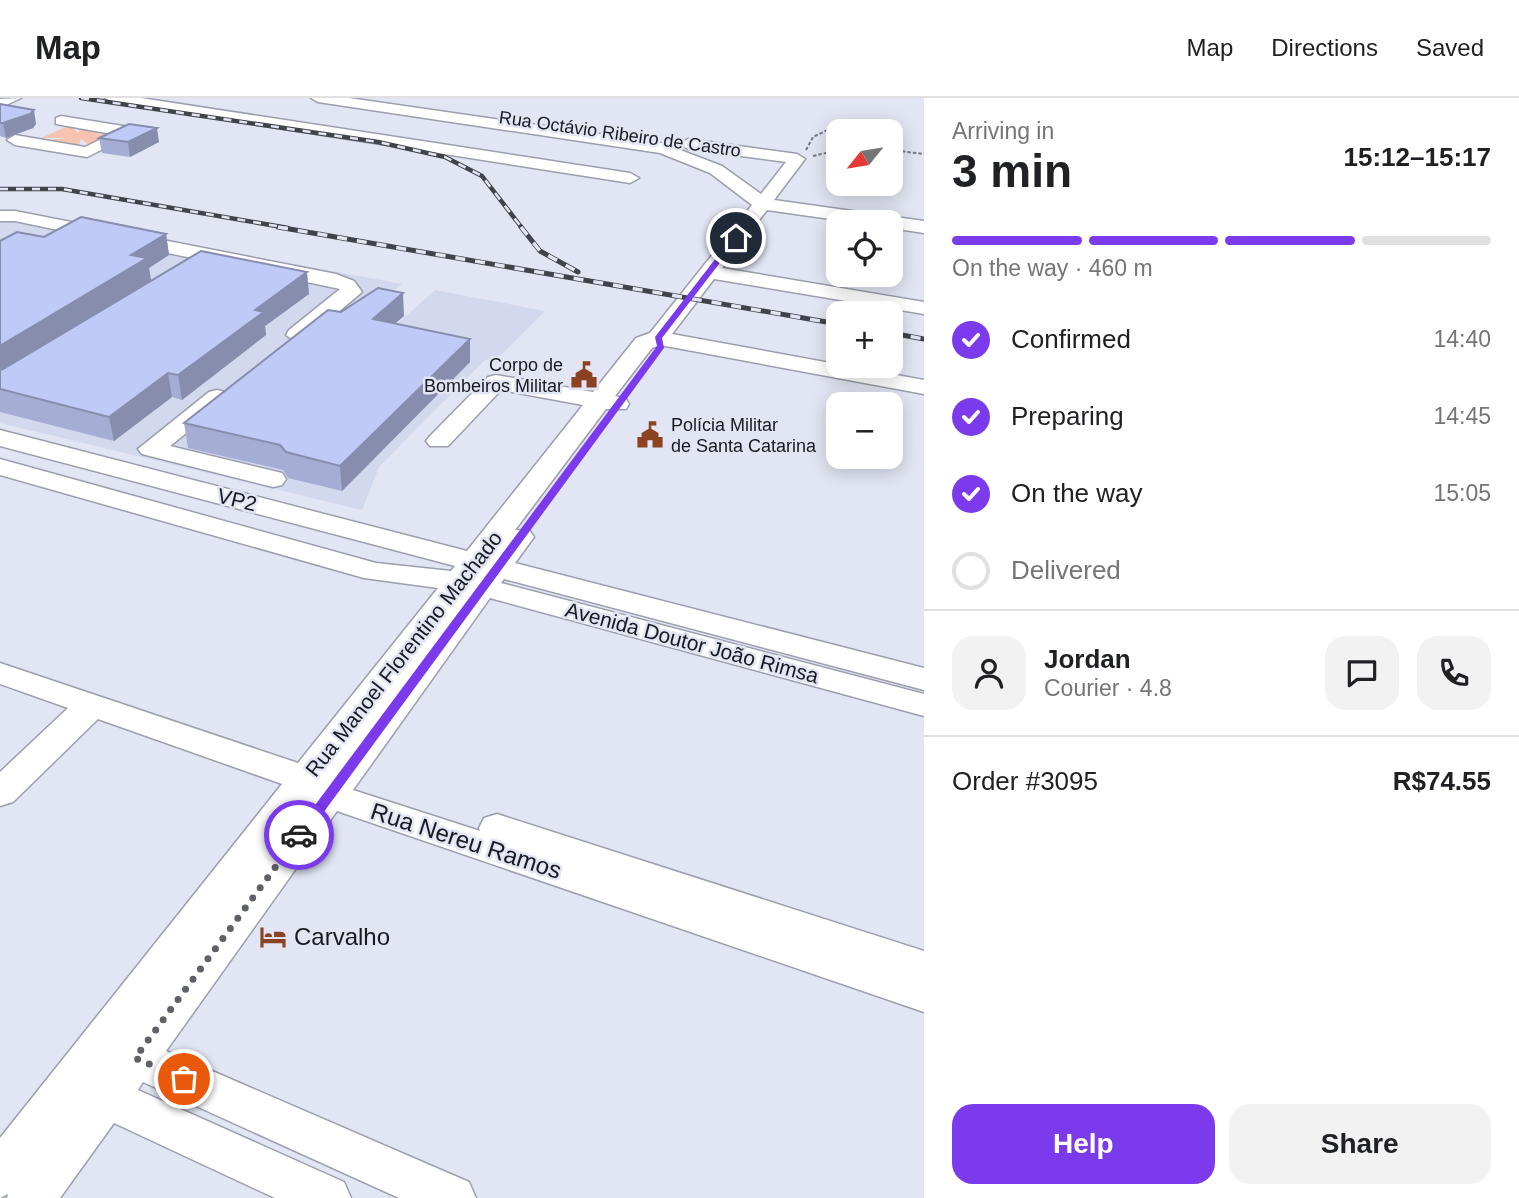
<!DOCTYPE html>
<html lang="en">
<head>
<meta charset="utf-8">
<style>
	:root { --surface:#fff; --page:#f2f2f2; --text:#202124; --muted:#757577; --line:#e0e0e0; --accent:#7c3aed }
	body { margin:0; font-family:Helvetica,sans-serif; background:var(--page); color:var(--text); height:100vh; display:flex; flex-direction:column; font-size:26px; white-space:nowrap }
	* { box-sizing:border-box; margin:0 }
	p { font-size:23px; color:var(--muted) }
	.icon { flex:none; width:38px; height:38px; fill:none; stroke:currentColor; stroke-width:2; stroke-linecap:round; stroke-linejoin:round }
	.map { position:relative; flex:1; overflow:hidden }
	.sheet { display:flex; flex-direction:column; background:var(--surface); width:595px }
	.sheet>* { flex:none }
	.needle { width:46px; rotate:240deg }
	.buttons { position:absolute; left:826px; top:21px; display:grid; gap:14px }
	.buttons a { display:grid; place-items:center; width:77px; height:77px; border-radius:14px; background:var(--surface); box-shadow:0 4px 18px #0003; font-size:35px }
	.pin { position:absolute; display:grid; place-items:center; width:60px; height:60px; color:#fff; margin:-30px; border:4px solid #fff; border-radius:50%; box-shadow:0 2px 7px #0007 }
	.courier { position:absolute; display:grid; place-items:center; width:70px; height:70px; margin:-35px; border:5px solid #7c3aed; border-radius:50%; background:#fff; color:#222; box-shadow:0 2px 9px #0007 }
	.headline em { font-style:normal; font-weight:800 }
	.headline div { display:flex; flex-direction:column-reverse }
	.headline { display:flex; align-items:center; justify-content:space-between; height:119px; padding:0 28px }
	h1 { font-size:46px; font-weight:800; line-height:52px }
	.bar { display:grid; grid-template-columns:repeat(4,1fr); gap:10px 7px; align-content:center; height:84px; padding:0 28px }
	.bar i { height:9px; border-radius:5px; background:var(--line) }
	.bar .active { background:var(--accent) }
	.bar p { grid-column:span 4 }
	.line { display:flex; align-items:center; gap:18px; padding:0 28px; border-top:2px solid var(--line) }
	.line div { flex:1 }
	.round { display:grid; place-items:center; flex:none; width:74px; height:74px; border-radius:21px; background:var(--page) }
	ol { padding:0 28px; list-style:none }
	li { display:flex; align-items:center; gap:21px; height:77px }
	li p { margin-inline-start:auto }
	li .icon { padding:7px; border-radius:50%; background:var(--accent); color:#fff; stroke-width:4 }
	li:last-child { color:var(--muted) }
	li i { width:38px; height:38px; border:4px solid var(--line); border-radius:50% }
	.button { display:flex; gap:14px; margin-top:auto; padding:14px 28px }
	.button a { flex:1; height:80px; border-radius:21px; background:var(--accent); color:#fff; font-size:28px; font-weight:800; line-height:80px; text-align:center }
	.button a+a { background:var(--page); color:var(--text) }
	header { display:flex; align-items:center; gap:42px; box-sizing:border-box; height:98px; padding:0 35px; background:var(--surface); border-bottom:2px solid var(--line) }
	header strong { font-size:33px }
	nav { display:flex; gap:38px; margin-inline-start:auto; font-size:24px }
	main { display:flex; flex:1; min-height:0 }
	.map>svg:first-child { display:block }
</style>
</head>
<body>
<header>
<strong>Map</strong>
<nav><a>Map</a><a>Directions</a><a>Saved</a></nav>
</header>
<main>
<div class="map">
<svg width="924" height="1100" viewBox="0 0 924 1100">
	<rect width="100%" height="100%" fill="#e2e5f3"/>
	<!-- built -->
	<polygon fill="#d2d8ed" points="0,111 402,186 364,219 397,226 435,192 545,213 498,260 485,262 379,369 362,412 0,325"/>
	<!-- green -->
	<polygon fill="#f5c3b0" points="70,27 78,35 81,29 115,33 92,37 118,35 90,48 81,41 78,49 41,43 66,40 41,40"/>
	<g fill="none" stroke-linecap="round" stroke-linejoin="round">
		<!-- minor casing -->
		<g stroke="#9b9eac" stroke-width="3">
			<g id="minor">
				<polygon points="21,0 0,10 0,1"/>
				<polygon points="105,0 141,0 630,75 639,80 630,85 112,4"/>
				<polygon points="311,0 349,0 662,45 722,68 761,96 786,64 688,51 680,46 688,41 797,56 805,61 774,102 924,123 924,135 891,130 891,124 852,124 767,112 722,170 924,204 924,216 714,181 672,236 924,282 924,296 660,247 652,250 615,298 626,301 629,306 626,311 606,311 515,432 530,433 534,439 515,465 924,570 924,592 504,481 501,485 924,596 924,618 490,500 353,692 480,733 479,730 484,720 497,716 924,853 924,914 337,713 166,953 469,1084 476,1100 399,1100 143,984 138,992 344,1084 351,1100 275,1100 114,1025 60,1100 7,1100 8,1096 0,1100 0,1040 282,686 98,621 13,704 0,708 0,674 68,610 0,586 0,565 298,665 438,490 364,480 0,377 0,361 376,465 451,473 455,468 0,348 0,332 467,453 583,307 501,292 448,348 430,348 426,343 430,338 488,279 496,277 593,294 636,240 650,235 752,107 710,75 660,55 318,4"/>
				<polygon points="61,18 129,29 137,34 87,59 15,47 7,42 15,37 85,49 112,36 56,26 56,20"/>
				<polygon points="0,113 15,113 336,176 354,183 362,194 305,242 297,244 286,237 289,232 340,191 15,123 0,123"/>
				<polygon points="217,292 225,294 229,299 225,304 170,348 282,375 286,381 282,387 273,389 142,356 138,351 209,294"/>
			</g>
		</g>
		<!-- path -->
		<g stroke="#787a84" stroke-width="2" stroke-dasharray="3.5 2" stroke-linecap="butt">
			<polyline points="806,52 813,39 846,23"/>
			<polyline points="891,52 924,56"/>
			<polyline points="813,58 838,52"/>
		</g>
		<!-- minor -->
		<use href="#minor" fill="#fff" fill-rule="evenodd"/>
		<!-- rail-far1 casing -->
		<g stroke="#41434a" stroke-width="4.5">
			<g id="rail-far1">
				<polyline points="81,0 378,44 445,59 482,78 522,130"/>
				<polyline points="0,91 62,91 288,130"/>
			</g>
		</g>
		<!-- rail casing -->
		<g stroke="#41434a" stroke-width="5">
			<g id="rail">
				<polyline points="278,129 838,226"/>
				<polyline points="521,129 540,153 578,174"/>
				<polyline points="891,235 924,241"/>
			</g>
		</g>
		<!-- rail-far1 -->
		<use href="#rail-far1" stroke="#e2e5f3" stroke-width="2.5" stroke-dasharray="8" stroke-linecap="butt"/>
		<!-- rail -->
		<use href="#rail" stroke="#e2e5f3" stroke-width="3.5" stroke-dasharray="10" stroke-linecap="butt"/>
	</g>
	<!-- wall -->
	<g fill="#a4aed4">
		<polygon points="0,6 36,26 33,30 6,40 0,38"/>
		<polygon points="99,40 159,44 130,59 102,55"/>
		<polygon points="166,136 169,157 149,170 151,182 78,227 309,196 265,228 266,237 182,302 172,299 114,343 0,314 0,143 44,139"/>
		<polygon points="341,214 404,218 395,225 470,241 470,264 342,393 288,380 283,372 188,350 184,325"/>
	</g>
	<!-- shaded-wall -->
	<g fill="#868dad">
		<polygon points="34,12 36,26 33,30 6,40 3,25"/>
		<polygon points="157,30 159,44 130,59 128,44"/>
		<polygon points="166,136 169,157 149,170 151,182 0,275 0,248 131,157"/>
		<polygon points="307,174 309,196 265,228 266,237 182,302 178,277 255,212"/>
		<polygon points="403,195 404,218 374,244 373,221"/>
		<polygon points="470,241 470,264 342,393 340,368"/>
		<polygon points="168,275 172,299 114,343 109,319"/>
	</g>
	<!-- building -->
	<g fill="#bfcaf7" stroke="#868dad" stroke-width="2">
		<polygon points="0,6 34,12 30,16 3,25 0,25"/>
		<polygon points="129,26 157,30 128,44 99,40"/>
		<polygon points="81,119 166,136 131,157 147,160 0,248 0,143 17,134 44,139"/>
		<polygon points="201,153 307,174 255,212 264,214 178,277 168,275 109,319 0,291 0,272 3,271"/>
		<polygon points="378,190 403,195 373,221 470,241 340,368 286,354 280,347 184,325 328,212 341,214"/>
	</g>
	<!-- route -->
	<polygon fill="#7c3aed" points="733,138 739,140 662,240 664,250 304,741 295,741 295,734 657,248 655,239"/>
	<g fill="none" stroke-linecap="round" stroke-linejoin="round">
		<!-- done -->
		<polyline stroke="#5f6169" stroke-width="7" stroke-dasharray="0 12.6" points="184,981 135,960 299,737"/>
	</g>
	<!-- icons -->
	<defs>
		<g id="civic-bare" transform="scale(2.1)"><path d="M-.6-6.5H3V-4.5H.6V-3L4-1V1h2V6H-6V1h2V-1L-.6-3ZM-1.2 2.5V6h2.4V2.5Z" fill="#8c4324" stroke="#e2e5f3" stroke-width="2.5" paint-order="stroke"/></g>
		<g id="hotel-bare" transform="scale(2.1)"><path d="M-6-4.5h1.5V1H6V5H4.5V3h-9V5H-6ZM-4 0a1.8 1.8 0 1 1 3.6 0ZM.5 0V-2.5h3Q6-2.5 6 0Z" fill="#8c4324" stroke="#e2e5f3" stroke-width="2.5" paint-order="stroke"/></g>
	</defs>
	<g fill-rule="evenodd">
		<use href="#civic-bare" x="584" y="277"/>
		<use href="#civic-bare" x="650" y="337"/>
		<use href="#hotel-bare" x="273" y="839"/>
	</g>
	<g text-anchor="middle" stroke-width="5" stroke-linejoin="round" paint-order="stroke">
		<!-- far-street labels -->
		<g font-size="18" fill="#181a1f" stroke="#e2e5f3">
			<text transform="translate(620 36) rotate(8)" y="6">Rua Octávio Ribeiro de Castro</text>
		</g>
		<!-- far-poi labels -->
		<g font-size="18" fill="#181a1f" stroke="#e2e5f3" text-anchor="end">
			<text x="563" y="273">Corpo de<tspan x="563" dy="21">Bombeiros Militar</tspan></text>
			<text x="671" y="333" text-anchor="start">Polícia Militar<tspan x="671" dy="21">de Santa Catarina</tspan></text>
		</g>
		<!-- street labels -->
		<g font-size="21" fill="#181a1f" stroke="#e2e5f3">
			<text transform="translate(237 402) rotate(14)" y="7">VP2</text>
			<text transform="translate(692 545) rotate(15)" y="7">Avenida Doutor João Rimsa</text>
			<text transform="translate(404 556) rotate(-52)" y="7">Rua Manoel Florentino Machado</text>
		</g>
		<!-- near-street labels -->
		<g font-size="24" fill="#181a1f" stroke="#e2e5f3">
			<text transform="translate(466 743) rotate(18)" y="8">Rua Nereu Ramos</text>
		</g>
		<!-- near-poi labels -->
		<g font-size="24" fill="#181a1f" stroke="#e2e5f3" text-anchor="start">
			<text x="294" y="847">Carvalho</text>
		</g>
	</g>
</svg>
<div class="buttons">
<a><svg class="needle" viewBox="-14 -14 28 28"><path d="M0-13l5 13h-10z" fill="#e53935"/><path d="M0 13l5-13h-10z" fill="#757577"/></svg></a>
<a><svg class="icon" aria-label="locate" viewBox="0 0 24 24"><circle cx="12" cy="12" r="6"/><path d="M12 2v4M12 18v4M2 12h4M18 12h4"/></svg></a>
<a>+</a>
<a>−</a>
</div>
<div class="pin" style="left:184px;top:981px;background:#ea580c"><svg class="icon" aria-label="bag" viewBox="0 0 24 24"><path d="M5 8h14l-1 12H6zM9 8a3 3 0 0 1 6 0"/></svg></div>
<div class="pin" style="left:736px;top:140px;background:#1f2937"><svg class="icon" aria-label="home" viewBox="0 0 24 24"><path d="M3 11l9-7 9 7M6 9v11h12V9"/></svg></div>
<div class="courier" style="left:299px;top:737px"><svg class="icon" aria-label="car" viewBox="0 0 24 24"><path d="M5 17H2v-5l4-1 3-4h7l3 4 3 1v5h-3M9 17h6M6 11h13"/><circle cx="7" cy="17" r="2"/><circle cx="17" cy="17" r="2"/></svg></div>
</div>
<section class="sheet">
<div class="headline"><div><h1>3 min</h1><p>Arriving in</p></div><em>15:12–15:17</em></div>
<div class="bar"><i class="active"></i><i class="active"></i><i class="active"></i><i></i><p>On the way · 460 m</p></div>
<ol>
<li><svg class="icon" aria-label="check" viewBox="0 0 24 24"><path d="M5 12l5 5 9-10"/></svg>Confirmed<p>14:40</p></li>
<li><svg class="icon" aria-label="check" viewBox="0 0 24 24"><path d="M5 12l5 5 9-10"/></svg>Preparing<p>14:45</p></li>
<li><svg class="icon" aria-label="check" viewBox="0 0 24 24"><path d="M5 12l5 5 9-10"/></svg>On the way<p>15:05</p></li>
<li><i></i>Delivered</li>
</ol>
<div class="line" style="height:126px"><a class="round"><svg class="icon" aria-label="person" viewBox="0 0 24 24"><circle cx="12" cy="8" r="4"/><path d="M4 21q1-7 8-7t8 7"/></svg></a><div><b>Jordan</b><p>Courier · 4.8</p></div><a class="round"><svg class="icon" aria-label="chat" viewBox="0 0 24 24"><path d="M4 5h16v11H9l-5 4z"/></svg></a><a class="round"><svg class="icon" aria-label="phone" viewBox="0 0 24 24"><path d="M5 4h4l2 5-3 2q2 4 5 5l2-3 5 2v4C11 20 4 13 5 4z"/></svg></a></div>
<div class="line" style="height:91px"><div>Order #3095</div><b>R$74.55</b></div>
<div class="button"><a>Help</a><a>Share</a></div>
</section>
</main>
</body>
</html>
